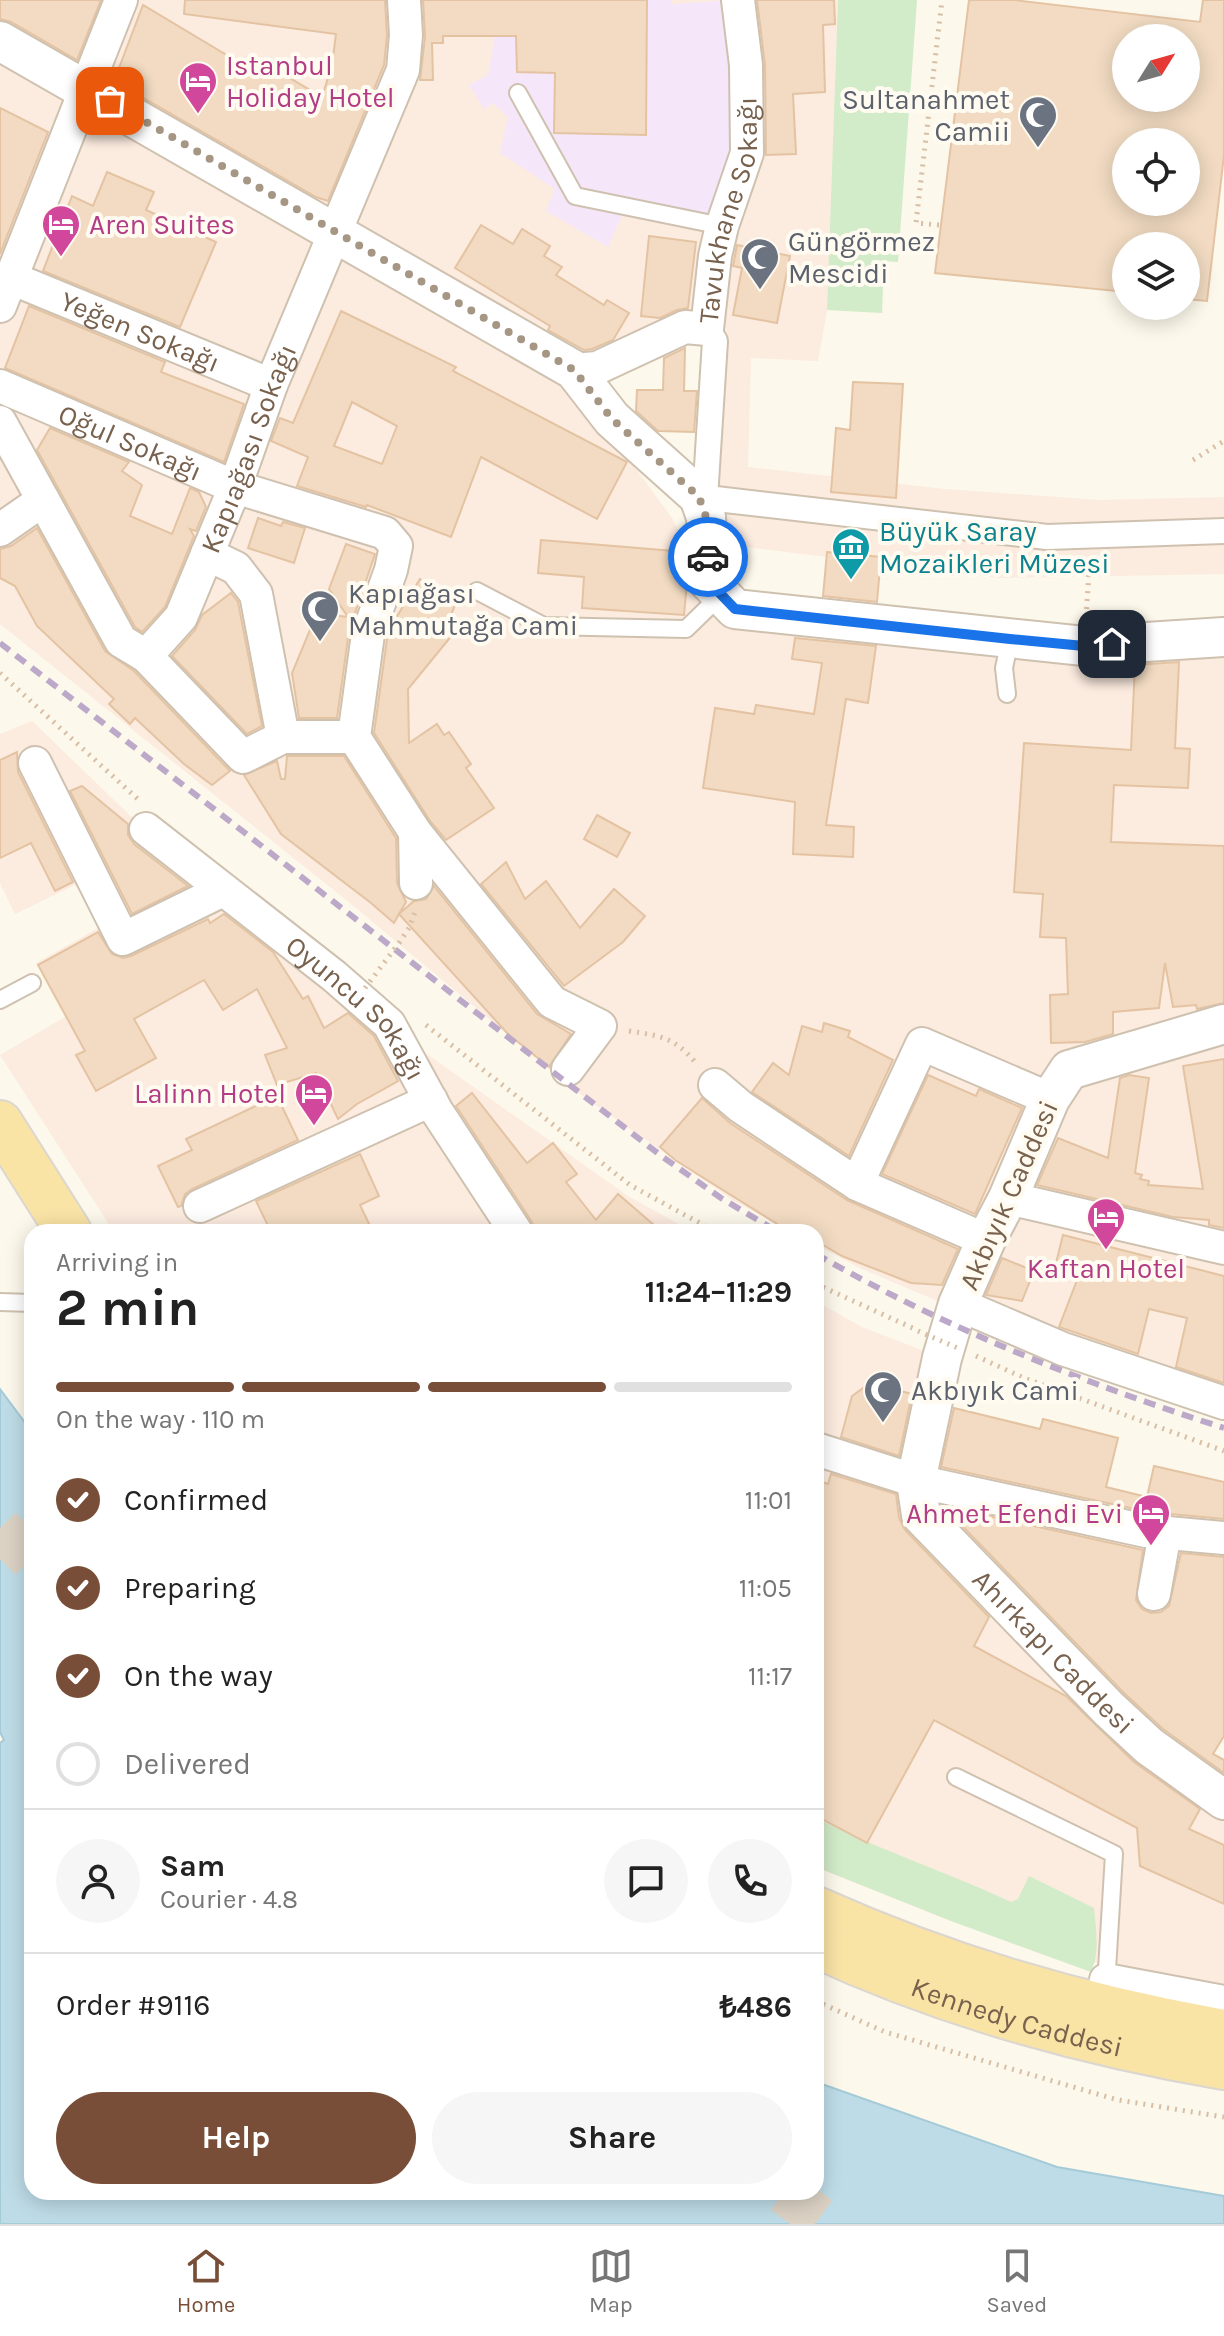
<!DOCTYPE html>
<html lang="en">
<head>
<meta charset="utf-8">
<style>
	:root { --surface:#fff; --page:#f6f6f6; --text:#222; --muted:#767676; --line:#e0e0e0; --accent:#794e38 }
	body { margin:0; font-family:Karla,sans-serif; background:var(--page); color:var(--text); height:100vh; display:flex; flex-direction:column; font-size:30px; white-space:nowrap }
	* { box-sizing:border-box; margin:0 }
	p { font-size:26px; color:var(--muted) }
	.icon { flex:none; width:44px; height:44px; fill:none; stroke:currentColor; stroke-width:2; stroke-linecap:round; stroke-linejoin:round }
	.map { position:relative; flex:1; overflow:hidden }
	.drawer { position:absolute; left:24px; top:1224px; width:800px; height:976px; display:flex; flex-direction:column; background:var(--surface); border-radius:24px; box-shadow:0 4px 20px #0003 }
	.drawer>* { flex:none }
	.needle { width:52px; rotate:53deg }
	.tools { position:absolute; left:1112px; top:24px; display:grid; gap:16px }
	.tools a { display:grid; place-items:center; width:88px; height:88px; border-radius:50%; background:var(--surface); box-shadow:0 4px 20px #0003; font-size:40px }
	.pin { position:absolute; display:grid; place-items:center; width:68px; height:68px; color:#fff; margin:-34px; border-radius:16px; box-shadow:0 4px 12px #0006 }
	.courier { position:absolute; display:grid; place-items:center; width:80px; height:80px; margin:-40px; border:6px solid #1a73e8; border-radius:50%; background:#fff; color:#222; box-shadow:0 2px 10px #0007 }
	.overview em { font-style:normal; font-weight:700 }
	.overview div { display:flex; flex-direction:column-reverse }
	.overview { display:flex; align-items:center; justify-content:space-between; height:136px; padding:0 32px }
	h1 { font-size:52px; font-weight:700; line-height:60px }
	.bar { display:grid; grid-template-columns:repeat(4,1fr); gap:12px 8px; align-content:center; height:96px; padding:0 32px }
	.bar i { height:10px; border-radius:6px; background:var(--line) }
	.bar .current { background:var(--accent) }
	.bar p { grid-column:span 4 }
	.line { display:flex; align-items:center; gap:20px; padding:0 32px; border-top:2px solid var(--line) }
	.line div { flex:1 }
	.round { display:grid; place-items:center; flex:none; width:84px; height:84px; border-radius:42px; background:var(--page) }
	ol { padding:0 32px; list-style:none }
	li { display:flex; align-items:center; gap:24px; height:88px }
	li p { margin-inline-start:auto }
	li .icon { padding:8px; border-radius:50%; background:var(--accent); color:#fff; stroke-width:4 }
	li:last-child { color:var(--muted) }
	li i { width:44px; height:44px; border:4px solid var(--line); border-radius:50% }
	.button { display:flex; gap:16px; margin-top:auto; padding:16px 32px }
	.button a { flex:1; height:92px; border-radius:48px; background:var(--accent); color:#fff; font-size:32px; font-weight:700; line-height:92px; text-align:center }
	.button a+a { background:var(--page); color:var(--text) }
	.dock { display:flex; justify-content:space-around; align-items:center; height:112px; border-top:2px solid var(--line); background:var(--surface); font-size:22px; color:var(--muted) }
	.dock a { display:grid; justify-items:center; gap:4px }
	.dock .current { color:var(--accent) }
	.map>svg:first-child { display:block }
</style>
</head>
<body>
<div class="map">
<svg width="1224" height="2224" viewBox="0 0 1224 2224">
	<rect width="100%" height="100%" fill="#fcf8eb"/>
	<!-- commercial -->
	<g fill="#fcebdf">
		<polygon points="0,0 838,0 827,310 818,361 751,358 748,467 945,489 1099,500 1224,497 1224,574 999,578 721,544 706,339 596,369 0,29"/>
		<polygon points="0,60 578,390 672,518 721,617 1224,646 1224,1017 1063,1060 947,1305 862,1269 816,1245 816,1232 792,1232 734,1201 577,1092 350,903 0,624"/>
		<polygon points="32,721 203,886 424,1052 628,1196 693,1232 114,1232 0,1055 65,1017 36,963 100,927 77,884 15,914 0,883 0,734"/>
		<polygon points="1224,1037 1224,1414 960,1313 1072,1079"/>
		<polygon points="816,1301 862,1327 937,1356 911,1498 1224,1806 1224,1992 1147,1978 951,1921 816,1867"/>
	</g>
	<!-- education -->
	<polygon fill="#f5e7f9" points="501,0 671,0 672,4 730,0 744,146 719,227 623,213 608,247 546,211 555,189 500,153 508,117 493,103 484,109 469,85 488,75"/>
	<!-- green -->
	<g fill="#d2ebc8">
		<polygon points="838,0 917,0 898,262 884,261 882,313 827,310"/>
		<path d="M816,1818C879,1850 947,1872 1011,1902L1018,1899L1029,1876L1094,1908C1096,1930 1100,1952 1091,1972L951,1921L816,1867Z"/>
	</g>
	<!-- water -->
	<polygon fill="#bedce7" stroke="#a5cad8" stroke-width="2" points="0,1389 32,1432 32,2192 816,2192 816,2082 1057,2167 1224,2196 1224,2224 0,2224 0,1743 4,1740 0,1732"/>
	<!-- building -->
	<g fill="#f2dbc2" stroke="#e4c3a3" stroke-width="2" fill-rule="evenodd">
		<polygon points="0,0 101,0 77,60 11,22 0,19"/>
		<polygon points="185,0 385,0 387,35 384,65 328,201 316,197 114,81 143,5 260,75 266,64 322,97 332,65 336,34 184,14"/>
		<polygon points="423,0 647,0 646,135 554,133 555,73 517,72 516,36 443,36 443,43 432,43 433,80 420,80 425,37"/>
		<polygon points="757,0 834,0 835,24 823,25 825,92 793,94 796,154 766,155 765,65"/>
		<path d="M969,0H1013L1200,22L1203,0H1224V155L1207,301L1186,299V246H1126V292L935,273ZM1126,38H1186V98H1126ZM1126,142H1186V202H1126Z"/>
		<polygon points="0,108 48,132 0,254"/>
		<polygon points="107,172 154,192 146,210 216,242 180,327 43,271 72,196 93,206"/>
		<polygon points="481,225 513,244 522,229 550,246 544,256 562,267 556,275 604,305 607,300 629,313 613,340 592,349 584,350 548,330 550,326 455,268"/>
		<polygon points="649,236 696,242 688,308 677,310 660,318 641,316"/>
		<polygon points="737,245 790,256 777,323 733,315 742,268 733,266"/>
		<polygon points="29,306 165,362 161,372 244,404 224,462 5,368"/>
		<path d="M341,311L456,367L453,371L627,462L597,519L481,457L451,537L367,505L366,507L297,486L308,457L271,441L280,418L293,423ZM352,402L397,426L382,464L334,446Z"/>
		<polygon points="685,348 684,391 697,391 694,432 658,431 636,411 637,390 663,390 664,358"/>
		<polygon points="853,382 903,384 896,498 831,492 836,428 850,430"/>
		<polygon points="50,428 129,462 122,471 142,485 130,516 172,534 190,488 199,492 206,507 196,531 190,529 194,536 165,607 142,632 135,627 37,450"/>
		<polygon points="258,518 281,526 283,522 305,528 294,563 248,548"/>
		<polygon points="37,528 105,651 134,671 230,771 212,785 184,764 135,718 130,724 109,704 114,699 37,626 15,586 0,578 0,549 11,546"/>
		<polygon points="541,540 686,552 687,583 684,615 582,608 584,577 538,573"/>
		<polygon points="346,544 375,554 349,631 337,718 299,718 292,673 317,613 348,617 329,589"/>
		<polygon points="827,552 881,557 877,602 823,596"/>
		<polygon points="420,579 455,605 445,630 453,634 408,689 409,743 437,724 444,735 449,732 471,764 466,768 494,808 446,840 430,821 374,733 387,639 391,626"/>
		<polygon points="231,593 238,602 262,726 247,734 172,656 195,630 202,615"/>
		<polygon points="795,638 876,646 868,703 846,699 826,825 854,827 853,857 793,854 795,802 703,788 715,708 754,714 756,705 814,714 822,663 792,659"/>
		<polygon points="1179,662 1175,748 1190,749 1188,788 1114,785 1111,842 1224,846 1224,1003 1197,1009 1196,1005 1173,1007 1165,963 1159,1008 1113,1012 1113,1034 1085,1042 1051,1043 1050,995 1068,994 1066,938 1040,937 1043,894 1014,892 1024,743 1131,750 1135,665"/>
		<polygon points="17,752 18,772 73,882 55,891 31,843 0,858 0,760"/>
		<polygon points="287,756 344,756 396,838 397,883 406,902 399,914 414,901 426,899 434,886 537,1014 571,1034 549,1067 508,1034 399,914 394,923 371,903 281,834 244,775 277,761 281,779 285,779"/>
		<polygon points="82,786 128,824 128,835 134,844 188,886 132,914 70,791"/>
		<polygon points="597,815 630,833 617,857 584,839"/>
		<polygon points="506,862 525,899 546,881 580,928 614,889 645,916 623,942 564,986 481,884"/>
		<polygon points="224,914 273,952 303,999 308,996 324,1028 348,1013 374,1036 398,1081 357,1104 338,1119 316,1073 277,1085 265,1055 287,1048 257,989 223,1010 204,980 134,1019 156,1058 96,1091 76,1055 85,1051 38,965 98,932 112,954 123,958 131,956 208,919 210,923"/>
		<polygon points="824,1023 850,1031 848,1037 893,1060 849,1156 752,1092 773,1063 789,1075 802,1026 822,1032"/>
		<polygon points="1224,1059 1224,1228 1209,1225 1209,1220 1173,1217 1037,1185 1058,1138 1108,1158 1120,1078 1129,1075 1149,1078 1135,1173 1142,1175 1140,1179 1149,1181 1148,1185 1203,1189 1183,1066"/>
		<polygon points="928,1075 976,1096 979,1089 1022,1108 975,1214 882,1174"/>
		<polygon points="472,1093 527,1163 553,1143 577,1174 566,1182 596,1220 618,1194 662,1232 535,1232 532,1222 456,1106"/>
		<polygon points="277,1096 298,1140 192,1189 185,1194 181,1206 178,1207 158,1166 192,1150 186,1139"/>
		<polygon points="702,1098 730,1123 847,1200 958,1249 942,1285 911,1283 842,1256 816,1241 816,1232 790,1232 675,1160 660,1147"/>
		<polygon points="360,1154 379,1196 360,1205 373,1232 271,1232 256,1201"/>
		<polygon points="1063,1235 1224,1276 1224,1383 1176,1367 1187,1318 1149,1309 1138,1354 1059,1327 1081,1270 1056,1263"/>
		<polygon points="1002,1258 1034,1271 1022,1301 986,1295"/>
		<polygon points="870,1383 912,1394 899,1456 841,1437 852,1396"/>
		<polygon points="954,1408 1040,1429 1043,1419 1118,1438 1106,1487 1147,1497 1154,1466 1224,1482 1224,1519 1149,1512 941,1467"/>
		<polygon points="831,1474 896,1494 899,1518 905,1530 989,1617 974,1646 1066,1696 1134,1762 1200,1809 1189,1829 1224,1845 1224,1904 1140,1866 1137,1828 934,1720 867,1843 816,1816 816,1480 828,1484"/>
		<polygon points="943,1506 1143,1550 1136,1600 1142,1609 1151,1613 1161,1612 1169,1606 1181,1553 1224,1557 1224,1736 1213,1754 1224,1760 1224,1773 1163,1729 1124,1693"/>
	</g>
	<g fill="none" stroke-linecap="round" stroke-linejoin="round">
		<!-- trunk-tunnel -->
		<g stroke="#dbd2c4" stroke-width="44" stroke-dasharray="44 22" stroke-linecap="butt">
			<polyline points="0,1528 32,1560"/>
			<polyline points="784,2192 827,2224"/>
		</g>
		<!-- service casing -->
		<g stroke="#cfc1af" stroke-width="20">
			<g id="service">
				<polyline points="518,93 575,196 722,226"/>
				<polyline points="477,591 544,626 686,629 721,595"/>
				<polyline points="1007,694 1004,668 1010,639"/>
				<polyline points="0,1000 32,983"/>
				<polyline points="0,1302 32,1303"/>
				<polyline points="956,1777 1114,1854 1106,1986"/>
			</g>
		</g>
		<!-- pedestrian casing -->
		<g stroke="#cfc1af" stroke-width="28">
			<g id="pedestrian">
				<polyline points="699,497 1047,537 1224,531"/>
				<polyline points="705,498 715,341 707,329"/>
			</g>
		</g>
		<!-- minor casing -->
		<g stroke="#cfc1af" stroke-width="36">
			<g id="minor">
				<path id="s1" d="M11,278L271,385"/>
				<polyline points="0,306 121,0"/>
				<path id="s2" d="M574,370L597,368L685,327L707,329L715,256L722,226L747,153L746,65L738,0"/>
				<path id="s3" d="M0,386L235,487L385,533L396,546L391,570L368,634L354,737L415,832L552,1002L600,1026L568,1069"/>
				<polyline points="0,422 121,641 146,656 243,757 283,737 354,737"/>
				<polyline points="0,530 43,500"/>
				<polyline points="207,554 236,568 256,594 283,737"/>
				<path id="s4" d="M146,656L181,617L235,487L271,385L403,70L406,35L404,0"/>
				<polyline points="35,763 123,939 223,890"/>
				<path id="s5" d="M146,829L334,976L389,1024L436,1110L516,1232"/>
				<polyline points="415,832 416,883"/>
				<polyline points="715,1085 741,1107 857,1184 986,1240"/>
				<polyline points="857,1184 922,1044 1050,1099"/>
				<polyline points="1008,1198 1224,1248"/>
				<polyline points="200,1206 431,1100"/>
				<polyline points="958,1304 1063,1349 1224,1403"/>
				<polyline points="816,1449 916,1481 1146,1531 1224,1538"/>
				<polyline points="1154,1594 1165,1533"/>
				<polyline points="1106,1980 1224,2002"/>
			</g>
		</g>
		<!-- tertiary casing -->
		<g stroke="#cfc1af" stroke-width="42">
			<g id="tertiary">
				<polyline points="0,41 574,370 612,419 699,497 706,517 709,582 735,609 1084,646 1224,637"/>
				<path id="s6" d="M1224,1024L1069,1070L1050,1099L1008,1198L986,1240L958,1304L942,1358L916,1481L921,1515L1109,1709L1149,1746L1224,1800"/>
			</g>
		</g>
		<!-- primary casing -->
		<g stroke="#dcd6d1" stroke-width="48">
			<g id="primary">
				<polyline points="0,1123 69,1232"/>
				<path d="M816,1909C945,1967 1085,2008 1224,2032"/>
				<path id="s7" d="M816,1945C946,2005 1083,2043 1224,2067"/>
			</g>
		</g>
		<!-- path -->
		<g stroke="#d7bea5" stroke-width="5" stroke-dasharray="2 6" stroke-linecap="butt">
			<polyline points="939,225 916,223 942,0"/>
			<polyline points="1193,460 1224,441"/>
			<polyline points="1086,617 1090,559"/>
			<polyline points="0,673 141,802"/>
			<polyline points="399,943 409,928 415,912"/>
			<polyline points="426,1025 630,1185 716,1232"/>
			<path d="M629,1031C661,1036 674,1037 696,1063"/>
			<polyline points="816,1284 917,1330"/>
			<polyline points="976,1356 1024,1378 1224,1451"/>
			<polyline points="816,2001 885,2032 1118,2100 1224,2117"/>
		</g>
		<!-- service -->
		<use href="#service" stroke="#fff" stroke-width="16"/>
		<!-- pedestrian -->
		<use href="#pedestrian" stroke="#fff" stroke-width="24"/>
		<!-- minor -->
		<use href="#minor" stroke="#fff" stroke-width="32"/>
		<!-- tertiary -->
		<use href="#tertiary" stroke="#fff" stroke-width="38"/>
		<!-- primary -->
		<use href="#primary" stroke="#f9e3a5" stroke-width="44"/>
		<!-- rail -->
		<g stroke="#bca8c8" stroke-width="6" stroke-dasharray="12 8" stroke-linecap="butt">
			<polyline points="0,643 660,1155 721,1198 778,1232"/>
			<path d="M816,1254C945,1328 1083,1383 1224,1428"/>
		</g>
		<!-- path-bridge -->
		<g stroke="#d7bea5" stroke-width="5" stroke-dasharray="2 6" stroke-linecap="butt">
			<polyline points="365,988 399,943"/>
			<polyline points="918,1331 960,1349"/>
		</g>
	</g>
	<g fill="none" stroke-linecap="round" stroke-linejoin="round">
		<!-- done -->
		<polyline stroke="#a69684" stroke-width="8" stroke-dasharray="0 14.4" points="110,101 574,370 612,419 699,497 706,517 708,557"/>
		<!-- route -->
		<polyline stroke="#1a73e8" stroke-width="10" points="708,557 709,582 735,609 1010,639 1084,646 1112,644"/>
	</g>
	<!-- icons -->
	<defs>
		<g id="hotel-pin" transform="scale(2)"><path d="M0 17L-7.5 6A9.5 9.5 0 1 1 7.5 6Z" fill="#d1479c" stroke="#fffbf1"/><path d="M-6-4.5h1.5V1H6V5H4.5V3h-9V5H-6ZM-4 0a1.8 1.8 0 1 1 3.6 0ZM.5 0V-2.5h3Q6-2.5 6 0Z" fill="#fff"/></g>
		<g id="mosque-pin" transform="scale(2)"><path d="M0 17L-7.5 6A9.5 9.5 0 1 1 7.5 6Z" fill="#6b7280" stroke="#fffbf1"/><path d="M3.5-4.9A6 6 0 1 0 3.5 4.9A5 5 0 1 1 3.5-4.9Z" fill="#fff"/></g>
		<g id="museum-pin" transform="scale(2)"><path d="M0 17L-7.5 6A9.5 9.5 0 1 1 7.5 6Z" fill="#0f9aa8" stroke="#fffbf1"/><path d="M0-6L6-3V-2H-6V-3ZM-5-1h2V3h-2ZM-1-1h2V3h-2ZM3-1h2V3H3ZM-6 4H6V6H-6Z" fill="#fff"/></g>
	</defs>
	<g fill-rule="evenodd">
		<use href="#hotel-pin" x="198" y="81"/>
		<use href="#mosque-pin" x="1038" y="115"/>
		<use href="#hotel-pin" x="61" y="224"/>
		<use href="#mosque-pin" x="760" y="257"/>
		<use href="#museum-pin" x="851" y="547"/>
		<use href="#mosque-pin" x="320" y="609"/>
		<use href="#hotel-pin" x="314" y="1093"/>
		<use href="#hotel-pin" x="1106" y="1217"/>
		<use href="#mosque-pin" x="883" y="1390"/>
		<use href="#hotel-pin" x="1151" y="1513"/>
	</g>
	<g text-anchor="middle" stroke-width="8" stroke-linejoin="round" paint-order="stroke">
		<!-- hotel labels -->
		<g font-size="28" fill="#b23c85" stroke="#fffbf1" text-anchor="start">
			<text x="226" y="75">Istanbul<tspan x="226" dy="32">Holiday Hotel</tspan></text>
			<text x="89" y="234">Aren Suites</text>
			<text x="286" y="1103" text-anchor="end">Lalinn Hotel</text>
			<text x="1106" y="1278" text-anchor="middle">Kaftan Hotel</text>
			<text x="1123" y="1523" text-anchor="end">Ahmet Efendi Evi</text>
		</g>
		<!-- worship labels -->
		<g font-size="28" fill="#5b616d" stroke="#fffbf1" text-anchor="start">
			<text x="1010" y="109" text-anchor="end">Sultanahmet<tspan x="1010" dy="32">Camii</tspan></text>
			<text x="788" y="251">Güngörmez<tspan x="788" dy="32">Mescidi</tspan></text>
			<text x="348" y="603">Kapıağası<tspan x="348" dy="32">Mahmutağa Cami</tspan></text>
			<text x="911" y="1400">Akbıyık Cami</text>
		</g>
		<!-- street labels -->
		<g font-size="28" fill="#78614d" stroke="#fffbf1">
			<text dy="10" stroke="none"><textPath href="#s2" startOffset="264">Tavukhane Sokağı</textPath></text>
			<text dy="10" stroke="none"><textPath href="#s1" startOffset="140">Yeğen Sokağı</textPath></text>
			<text dy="10" stroke="none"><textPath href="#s3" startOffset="142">Oğul Sokağı</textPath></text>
			<text dy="10" stroke="none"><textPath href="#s4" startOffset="234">Kapıağası Sokağı</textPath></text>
			<text dy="10" stroke="none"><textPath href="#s5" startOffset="278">Oyuncu Sokağı</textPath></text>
			<text transform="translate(1008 1195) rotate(-66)" y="10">Akbıyık Caddesi</text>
			<text dy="10" stroke="none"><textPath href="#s6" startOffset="828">Ahırkapı Caddesi</textPath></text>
			<text dy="10" stroke="none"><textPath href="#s7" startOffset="214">Kennedy Caddesi</textPath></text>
		</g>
		<!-- culture labels -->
		<g font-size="28" fill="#0d838f" stroke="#fffbf1" text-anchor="start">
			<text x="879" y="541">Büyük Saray<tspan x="879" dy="32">Mozaikleri Müzesi</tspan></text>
		</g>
	</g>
</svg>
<div class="tools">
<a><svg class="needle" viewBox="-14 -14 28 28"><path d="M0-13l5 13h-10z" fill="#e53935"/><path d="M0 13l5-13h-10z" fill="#767676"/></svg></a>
<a><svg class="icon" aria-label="locate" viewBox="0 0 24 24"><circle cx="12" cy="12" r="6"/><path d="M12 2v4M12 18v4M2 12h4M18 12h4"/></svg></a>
<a><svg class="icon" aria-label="layers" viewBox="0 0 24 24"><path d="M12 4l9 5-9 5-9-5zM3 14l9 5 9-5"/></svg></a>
</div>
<div class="pin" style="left:110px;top:101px;background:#ea580c"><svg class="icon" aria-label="bag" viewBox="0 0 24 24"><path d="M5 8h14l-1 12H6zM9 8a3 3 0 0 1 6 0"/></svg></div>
<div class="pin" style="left:1112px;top:644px;background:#1f2937"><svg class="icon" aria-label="home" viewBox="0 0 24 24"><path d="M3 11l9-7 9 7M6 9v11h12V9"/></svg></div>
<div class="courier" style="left:708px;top:557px"><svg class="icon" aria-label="car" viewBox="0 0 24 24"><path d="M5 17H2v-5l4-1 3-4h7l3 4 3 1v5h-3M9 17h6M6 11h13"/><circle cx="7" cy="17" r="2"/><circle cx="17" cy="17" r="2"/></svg></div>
<section class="drawer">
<div class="overview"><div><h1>2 min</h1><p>Arriving in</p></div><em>11:24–11:29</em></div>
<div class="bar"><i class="current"></i><i class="current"></i><i class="current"></i><i></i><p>On the way · 110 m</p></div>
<ol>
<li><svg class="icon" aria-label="check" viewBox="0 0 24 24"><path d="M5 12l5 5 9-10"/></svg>Confirmed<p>11:01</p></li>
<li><svg class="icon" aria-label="check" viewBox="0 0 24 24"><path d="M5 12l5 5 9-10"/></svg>Preparing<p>11:05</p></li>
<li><svg class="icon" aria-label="check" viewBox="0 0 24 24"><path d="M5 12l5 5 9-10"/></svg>On the way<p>11:17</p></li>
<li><i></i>Delivered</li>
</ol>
<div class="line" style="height:144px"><a class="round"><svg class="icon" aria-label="person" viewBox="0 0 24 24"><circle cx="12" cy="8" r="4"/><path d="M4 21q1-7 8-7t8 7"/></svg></a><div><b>Sam</b><p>Courier · 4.8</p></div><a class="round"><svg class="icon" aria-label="chat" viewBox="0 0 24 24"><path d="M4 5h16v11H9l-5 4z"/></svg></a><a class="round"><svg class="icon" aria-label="phone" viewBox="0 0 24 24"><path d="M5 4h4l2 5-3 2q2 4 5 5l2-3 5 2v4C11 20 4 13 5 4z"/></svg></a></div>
<div class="line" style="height:104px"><div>Order #9116</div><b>₺486</b></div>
<div class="button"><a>Help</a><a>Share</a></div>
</section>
</div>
<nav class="dock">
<a class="current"><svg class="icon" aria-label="home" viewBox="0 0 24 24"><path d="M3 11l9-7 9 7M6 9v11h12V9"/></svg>Home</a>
<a><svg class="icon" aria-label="map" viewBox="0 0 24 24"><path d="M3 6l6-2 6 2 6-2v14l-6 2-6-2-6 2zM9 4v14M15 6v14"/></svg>Map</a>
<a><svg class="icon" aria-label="saved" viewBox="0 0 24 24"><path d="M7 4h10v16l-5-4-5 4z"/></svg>Saved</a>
</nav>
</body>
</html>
